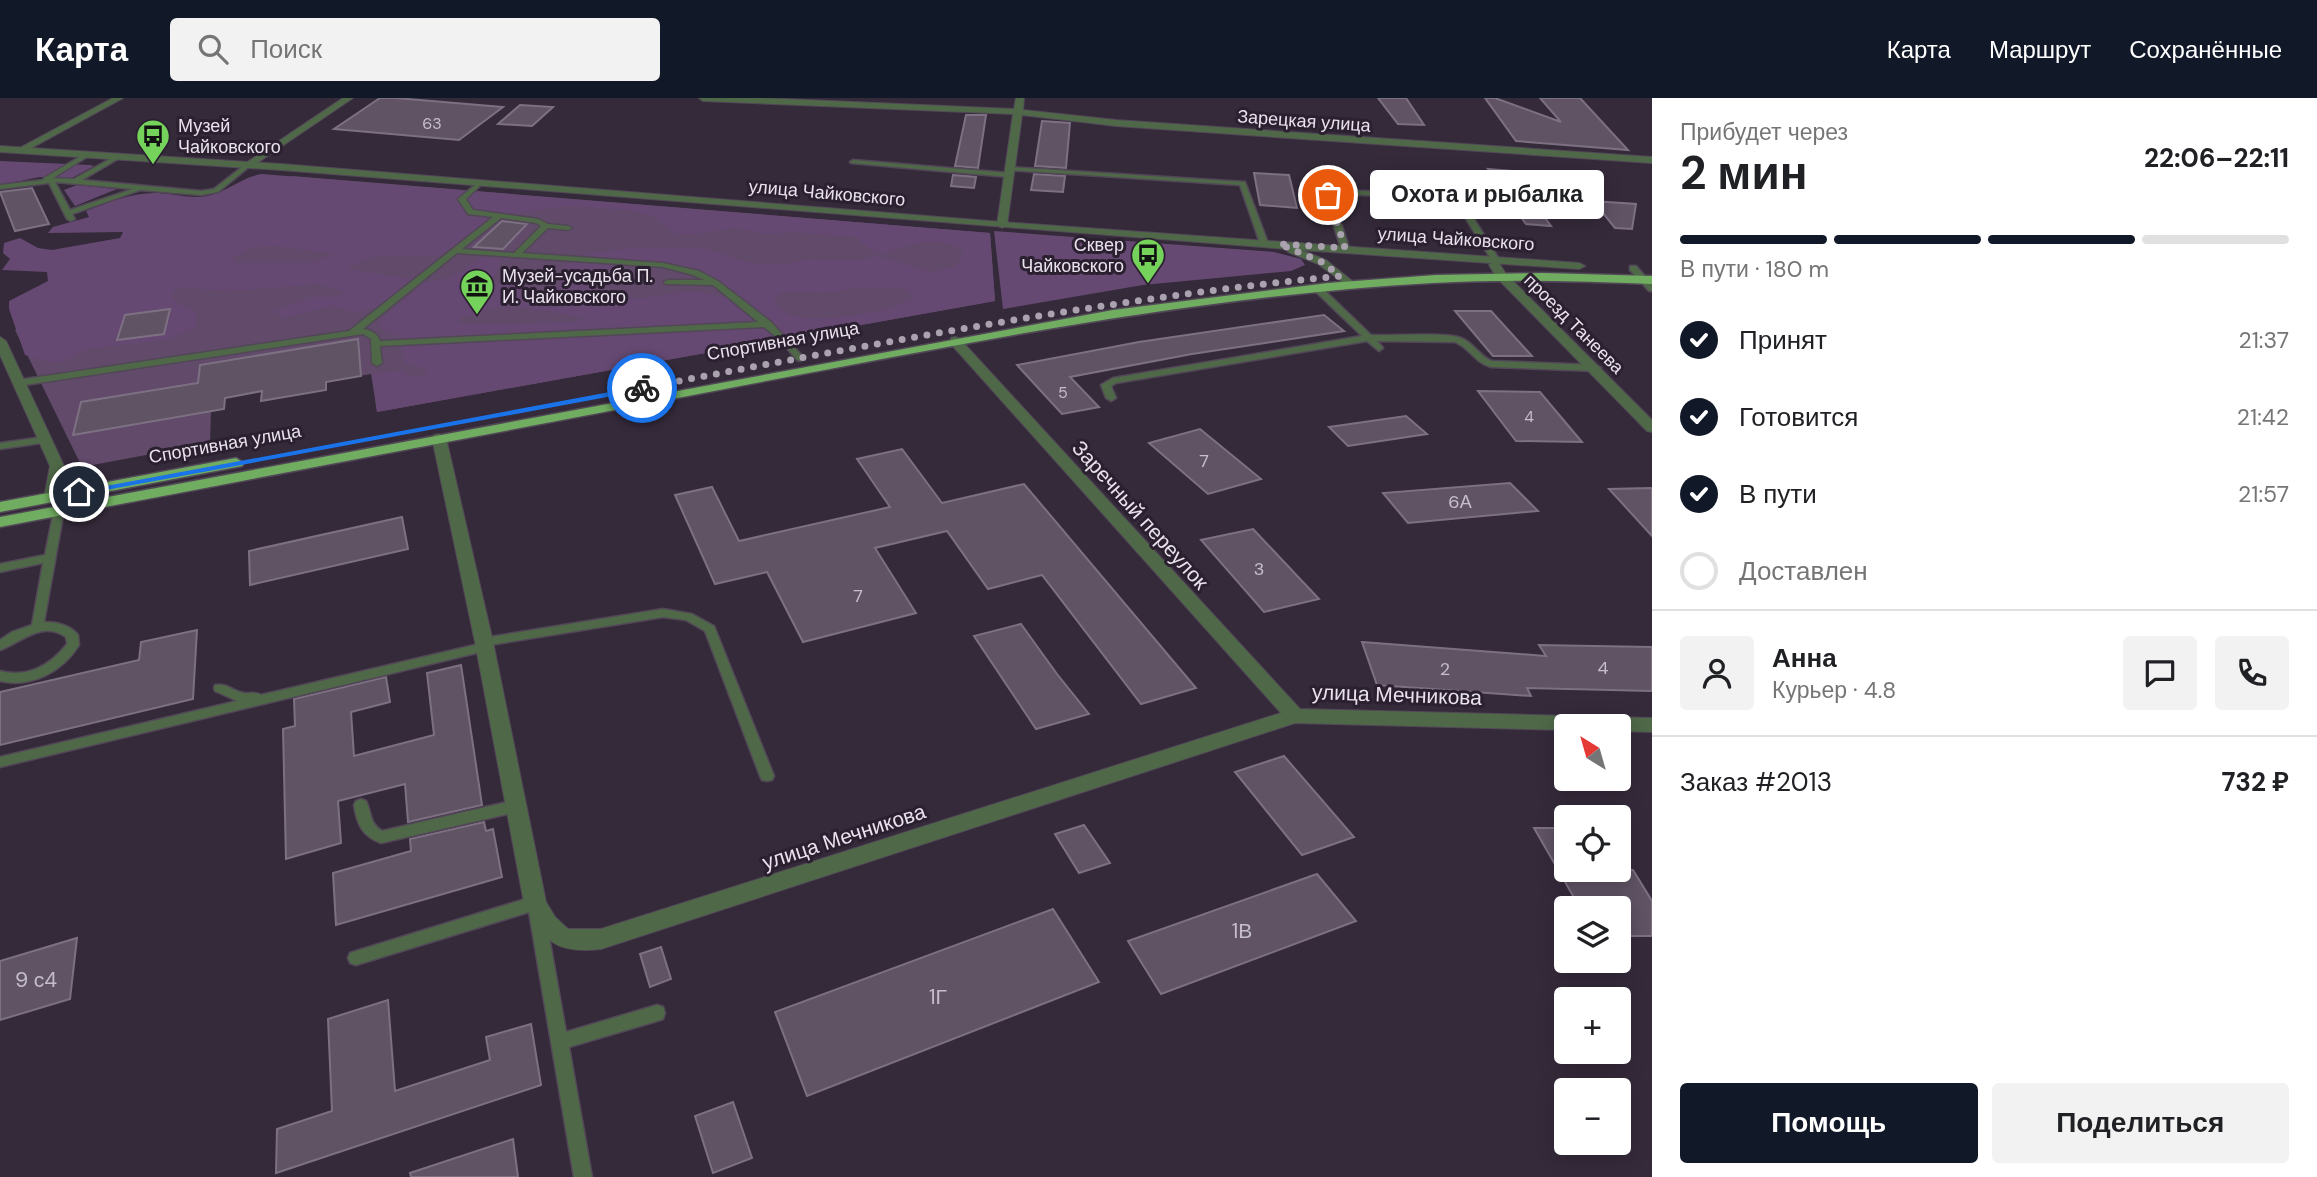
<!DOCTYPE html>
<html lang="ru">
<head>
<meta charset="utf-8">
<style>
	:root { --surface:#fff; --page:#f2f2f2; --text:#202124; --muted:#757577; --line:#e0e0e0; --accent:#111827 }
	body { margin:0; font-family:"DM Sans",sans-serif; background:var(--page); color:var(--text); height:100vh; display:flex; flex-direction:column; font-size:26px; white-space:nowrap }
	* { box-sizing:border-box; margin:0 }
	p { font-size:23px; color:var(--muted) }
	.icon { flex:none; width:38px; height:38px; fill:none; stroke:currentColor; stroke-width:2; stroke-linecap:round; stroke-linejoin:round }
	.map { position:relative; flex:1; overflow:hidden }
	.sheet { display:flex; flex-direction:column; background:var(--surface); width:665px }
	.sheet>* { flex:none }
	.needle { width:46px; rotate:323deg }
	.fabs { position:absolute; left:1554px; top:616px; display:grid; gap:14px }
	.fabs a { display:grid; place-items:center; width:77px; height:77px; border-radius:7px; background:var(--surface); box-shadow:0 4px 18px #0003; font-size:35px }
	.pin { position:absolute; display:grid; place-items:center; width:60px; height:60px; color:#fff; margin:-30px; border:4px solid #fff; border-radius:50%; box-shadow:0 2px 7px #0007 }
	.courier { position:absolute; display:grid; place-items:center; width:70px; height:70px; margin:-35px; border:5px solid #1a73e8; border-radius:50%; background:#fff; color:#222; box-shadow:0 2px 9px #0007 }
	.bubble { position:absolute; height:49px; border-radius:7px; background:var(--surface); box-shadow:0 4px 18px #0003; font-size:23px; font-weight:700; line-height:49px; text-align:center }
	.head em { font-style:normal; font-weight:700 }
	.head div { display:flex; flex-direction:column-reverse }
	.head { display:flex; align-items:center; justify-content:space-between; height:119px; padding:0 28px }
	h1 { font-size:46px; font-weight:700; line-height:52px }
	.bar { display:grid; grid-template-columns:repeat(4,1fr); gap:10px 7px; align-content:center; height:84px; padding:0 28px }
	.bar i { height:9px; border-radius:5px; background:var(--line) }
	.bar .selected { background:var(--accent) }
	.bar p { grid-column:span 4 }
	.line { display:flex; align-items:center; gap:18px; padding:0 28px; border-top:2px solid var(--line) }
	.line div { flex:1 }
	.round { display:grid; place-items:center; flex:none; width:74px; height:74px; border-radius:7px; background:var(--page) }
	ol { padding:0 28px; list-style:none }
	li { display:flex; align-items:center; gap:21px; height:77px }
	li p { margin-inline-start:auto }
	li .icon { padding:7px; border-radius:50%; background:var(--accent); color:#fff; stroke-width:4 }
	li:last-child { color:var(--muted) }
	li i { width:38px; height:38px; border:4px solid var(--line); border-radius:50% }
	.action { display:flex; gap:14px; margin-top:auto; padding:14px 28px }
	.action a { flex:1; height:80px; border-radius:7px; background:var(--accent); color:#fff; font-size:28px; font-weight:700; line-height:80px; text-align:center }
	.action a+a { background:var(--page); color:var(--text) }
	header { display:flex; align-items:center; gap:42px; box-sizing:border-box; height:98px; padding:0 35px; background:var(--accent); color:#fff }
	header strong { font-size:33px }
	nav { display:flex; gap:38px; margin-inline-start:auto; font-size:24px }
	.search { width:490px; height:63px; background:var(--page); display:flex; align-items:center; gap:18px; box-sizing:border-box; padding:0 24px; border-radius:7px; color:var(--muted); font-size:26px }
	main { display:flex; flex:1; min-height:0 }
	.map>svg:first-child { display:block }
</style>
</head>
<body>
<header>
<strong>Карта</strong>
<div class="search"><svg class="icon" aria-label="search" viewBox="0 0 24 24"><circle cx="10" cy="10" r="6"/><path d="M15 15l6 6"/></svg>Поиск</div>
<nav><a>Карта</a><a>Маршрут</a><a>Сохранённые</a></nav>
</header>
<main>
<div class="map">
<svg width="1652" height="1079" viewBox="0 0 1652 1079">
	<rect width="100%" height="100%" fill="#352a3a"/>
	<!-- green -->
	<polygon fill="#624a6b" points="292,78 990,135 995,203 377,314 371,276 326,284 326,292 261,303 261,294 225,300 211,313 210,345 82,369 15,232"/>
	<!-- forest -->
	<g fill="#664972" fill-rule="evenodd">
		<polygon points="0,63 90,67 94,68 70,81 40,79 0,87"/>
		<path d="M262,76L990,135L995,203L377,314L372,276L408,272L404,276L417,279L426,276L427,271L405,265L398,237L378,229L380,222L426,184L450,180L483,159L499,161L501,165L491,183L542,194L559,189L564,168L591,155L635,150L707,151L750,165L786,166L808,161L861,163L874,158L934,174L956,168L964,154C942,136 906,146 884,156L868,150L857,139L793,134L767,136L736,130L687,137L675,135L654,119L628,112L566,108L492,119L438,159L376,157L346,171L413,181L383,206L358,215L330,208L284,220L274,213L311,199H334L344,195L320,186L229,193L177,189L171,196L176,205L197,214L195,229L169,241L88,251L62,264H49L25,257L9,211V203L48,183L47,174L2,172L10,161L3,155L4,145L20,140L38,150L52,152L120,140L123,134L48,135L53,129L89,119L86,113C109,104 133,94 159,95C175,96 191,101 207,98C228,94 241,79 262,76ZM276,148L334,156L312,165H236L232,160L254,149ZM676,167L699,172L738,195C720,201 707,194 689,194C658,195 620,212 594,188C600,158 653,167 676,167ZM862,189L905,191L915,199C894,214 822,225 797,219C789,218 784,214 777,209L774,200L783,193L826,195ZM499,209H523L585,220L577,224L464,227L457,223L462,219Z"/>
		<polygon points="77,87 117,91 75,108 64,92"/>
		<polygon points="994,133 1274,154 1301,161 1305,167 1291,173 1143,187 1003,211"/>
	</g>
	<!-- building -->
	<g fill="#5f5364" stroke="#7d7083" stroke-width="2">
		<polygon points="380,0 396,0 503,9 459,42 334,31"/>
		<polygon points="1378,0 1406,0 1424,27 1398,26"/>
		<polygon points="1485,0 1495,0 1561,24 1540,0 1580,0 1628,52 1516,43"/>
		<polygon points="520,7 553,9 532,28 498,26"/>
		<polygon points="966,17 986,17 978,70 955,68"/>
		<polygon points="1042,23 1070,25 1066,70 1035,68"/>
		<polygon points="1488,71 1512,73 1533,103 1509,101"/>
		<polygon points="1254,75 1289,77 1297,110 1260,107"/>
		<polygon points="1034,76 1065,78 1063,94 1031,92"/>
		<polygon points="953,77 976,79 974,90 951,88"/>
		<polygon points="32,90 49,126 15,133 0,94"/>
		<polygon points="1593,103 1636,106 1632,131 1615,130"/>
		<polygon points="1515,111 1540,113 1551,128 1526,126"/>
		<polygon points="502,123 527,126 503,151 474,149"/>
		<polygon points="170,211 164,236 117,242 125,217"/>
		<polygon points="1455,213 1491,213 1532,258 1493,258"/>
		<polygon points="1324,217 1344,233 1192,256 1070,279 1099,309 1062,316 1017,267 1139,244"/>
		<polygon points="358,241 361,278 326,284 326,292 261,303 262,293 225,300 224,311 73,337 81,304 198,285 200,267"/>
		<polygon points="1478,293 1540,294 1582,344 1516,343"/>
		<polygon points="1406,318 1427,336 1348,348 1329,329"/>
		<polygon points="1200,331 1261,381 1208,396 1149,345"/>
		<polygon points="902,351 942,405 1024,386 1196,590 1141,606 1042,477 988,491 947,433 875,450 916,515 803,544 767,474 715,486 675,397 712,389 739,443 890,409 857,361"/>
		<polygon points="1510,385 1538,413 1408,425 1383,395"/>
		<polygon points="1652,390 1652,438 1609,391"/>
		<polygon points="402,419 408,451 250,487 249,453"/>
		<polygon points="1253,431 1319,501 1264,514 1201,442"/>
		<polygon points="1021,526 1057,576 1089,616 1036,631 974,538"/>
		<polygon points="197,532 193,601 0,647 0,594 139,562 141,544"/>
		<polygon points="1362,544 1546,558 1539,547 1652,549 1652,593 1527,590 1531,598 1377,587"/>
		<polygon points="461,567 482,707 408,724 405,686 338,703 341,745 286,761 283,631 295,628 294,601 386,579 390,604 351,614 354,658 434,637 427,575"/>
		<polygon points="1284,658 1354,739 1302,757 1235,674"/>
		<polygon points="484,724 486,733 493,731 502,779 336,827 333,775 411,753 410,741"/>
		<polygon points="1084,727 1110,765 1079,775 1055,736"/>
		<polygon points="1534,730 1566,730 1566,772 1633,772 1652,803 1652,838 1619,838 1619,810 1580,810"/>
		<polygon points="1317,776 1356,823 1161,896 1128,843"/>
		<polygon points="1053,811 1099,884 807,998 775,914"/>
		<polygon points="77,840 70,901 0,922 0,863"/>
		<polygon points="661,849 671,881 650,889 640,856"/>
		<polygon points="388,902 395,993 490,962 486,939 531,926 541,987 276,1075 277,1031 332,1013 328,921"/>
		<polygon points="733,1004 752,1060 713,1075 695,1018"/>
		<polygon points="513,1041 518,1079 411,1079 410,1075"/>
	</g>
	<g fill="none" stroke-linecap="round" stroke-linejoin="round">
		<!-- service casing -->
		<g stroke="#524757" stroke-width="3">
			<g id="service">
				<path d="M88,54L91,56L90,57L53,80L74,81L119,56L121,57V59L82,82L201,93L214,91L246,66L251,67L218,94L201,97L140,92L72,116L75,121L71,123L67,121L49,85L0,91V87L43,82L44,80ZM55,84L133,91L70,112Z"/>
				<polygon points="853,62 1009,75 1012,77 1009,79 851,65 850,64"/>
				<polygon points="1010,69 1245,84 1268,145 1264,147 1260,145 1240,87 1008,72 1008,70"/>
				<path d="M480,83L483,85L482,86L466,101L473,112L538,121L548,126L568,128L572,130L568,132L548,130L522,155L663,165L699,173L718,183L771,224L804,260L800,263L797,262L781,243L764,229L380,248L382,265L377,268L372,265L371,241L363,236L18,288L13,285L18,282L349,233L493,119L468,116L458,101ZM501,120L536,125L541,128L514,155L462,151ZM457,155L663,169L693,177L704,182H668L664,184L665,186L713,187L758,224L380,243C379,236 369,231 363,231Z"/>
				<polygon points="1342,92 1424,96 1428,98 1424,100 1342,96 1332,98 1349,150 1345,152 1341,150 1324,97"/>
				<polygon points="1462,101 1553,107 1557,109 1553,111 1467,105 1466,108 1499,161 1495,163 1491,161 1458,108"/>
				<polygon points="1630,168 1636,168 1652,186 1652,193 1649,193 1630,172"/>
				<path d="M1314,188H1320L1371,237C1390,238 1446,234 1461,240C1474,245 1480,259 1492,263L1596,267L1601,270L1596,273L1491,269C1474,264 1471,251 1455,244L1377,243L1383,250L1379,253L1367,243L1116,285L1111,288L1116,300L1111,303L1106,300L1101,287L1113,280L1362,238L1314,192Z"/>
				<polygon points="44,339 49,342 48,344 0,351 0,345"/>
				<path d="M59,409L64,412L44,524C57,524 70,527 78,537L79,547C62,574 32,590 0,583V573C27,580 50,568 67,546L66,539C42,522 22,544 0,552V542L12,534L32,527L43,465L0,474V466L45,457L54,412Z"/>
				<path d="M663,511L692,516L714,528L774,678L772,682L767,683L762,682L760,678L705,533L686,522L663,519L490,547L489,552L485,553L0,669V659L237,603L215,593L214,590L215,587C227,585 233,593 244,595C251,596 254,593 261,597L479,546L480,541L484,540Z"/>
				<path d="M361,701L366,703C372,715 369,725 382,733L516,702L521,704L523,708L521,712L516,714L381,745C362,738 357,726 354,707L356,703Z"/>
				<polygon points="535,798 540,800 543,805 566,934 657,907 663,909 665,915 663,921 657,923 569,949 592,1079 574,1079 529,814 356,867 350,865 348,860 350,855 356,853"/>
			</g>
		</g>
		<!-- minor casing -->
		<g stroke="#524757" stroke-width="2">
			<g id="minor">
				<polygon points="113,0 123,0 24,54 16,52"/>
				<polygon points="343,0 353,0 251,69 243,67"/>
				<polygon points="699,0 761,0 1014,11 1016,0 1024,0 1023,12 1116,22 1652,59 1652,65 1116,28 1022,17 1007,127 1002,130 997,127 1013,16 703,3"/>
				<polygon points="1491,165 1499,165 1506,176 1652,322 1652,334 1647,333 1497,180 1489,167"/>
				<polygon points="0,239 6,243 64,368 57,403 47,403 44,400 50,368 0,257"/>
				<path d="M955,239L959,240L1300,611L1652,620V634L1619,633V628H1566V632L1295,625L601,851C557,856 543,844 524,805L475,544L432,340L434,337L439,336L446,340L493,544L546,804L555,819L568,831H601L1281,615L951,246V240Z"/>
			</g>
		</g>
		<!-- tertiary casing -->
		<g stroke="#524757" stroke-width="2">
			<polygon id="tertiary" points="0,48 281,66 1002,124 1579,165 1585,168 1579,171 1301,152 1326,162 1356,186 1356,190 1352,191 1318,166 1288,154 1287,151 281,72 0,54"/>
		</g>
		<!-- trunk casing -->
		<g stroke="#524757" stroke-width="3">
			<g id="trunk">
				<path d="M1544,175L1652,178V186C1579,183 1506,181 1433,185C1198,198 966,245 735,289C490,336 245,382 0,429V419L1113,212L1328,185L1436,177Z"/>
				<polygon points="236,360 244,365 242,368 0,414 0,404"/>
			</g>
		</g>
		<!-- service -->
		<use href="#service" fill="#4f6948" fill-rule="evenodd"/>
		<!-- minor -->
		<use href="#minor" fill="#4f6948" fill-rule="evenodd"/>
		<!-- tertiary -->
		<use href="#tertiary" fill="#4f6948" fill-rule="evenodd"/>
		<!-- trunk -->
		<use href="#trunk" fill="#70ad60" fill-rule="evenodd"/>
	</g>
	<!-- route -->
	<polygon fill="#1a73e8" points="642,288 645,292 79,397 74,394"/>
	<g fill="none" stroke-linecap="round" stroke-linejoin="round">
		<!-- done -->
		<path stroke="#aaa2ae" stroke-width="7" stroke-dasharray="0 12.6" d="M642,290C874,246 1105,201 1340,178L1322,164L1279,146L1345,150L1328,97"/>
	</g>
	<!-- icons -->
	<defs>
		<g id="bus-pin" transform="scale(1.75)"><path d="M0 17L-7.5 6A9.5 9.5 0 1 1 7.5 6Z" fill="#75d25b" stroke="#2b2030"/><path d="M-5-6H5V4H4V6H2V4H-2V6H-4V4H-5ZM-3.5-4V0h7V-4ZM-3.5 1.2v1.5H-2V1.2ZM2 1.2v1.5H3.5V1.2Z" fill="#111"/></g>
		<g id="museum-pin" transform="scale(1.75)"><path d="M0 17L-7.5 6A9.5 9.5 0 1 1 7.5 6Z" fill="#75d25b" stroke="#2b2030"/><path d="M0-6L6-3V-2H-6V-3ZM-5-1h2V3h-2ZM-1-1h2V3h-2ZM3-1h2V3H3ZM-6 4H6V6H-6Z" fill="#111"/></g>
	</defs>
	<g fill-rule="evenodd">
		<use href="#bus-pin" x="153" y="38"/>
		<use href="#bus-pin" x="1148" y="157"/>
		<use href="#museum-pin" x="477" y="188"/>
	</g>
	<g text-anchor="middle" stroke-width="6" stroke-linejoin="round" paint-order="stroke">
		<!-- far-number labels -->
		<g font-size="16" fill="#c6becb">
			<text x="432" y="31">63</text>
			<text x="1063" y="300">5</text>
			<text x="1529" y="324">4</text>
		</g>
		<!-- far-street labels -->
		<g font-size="18" fill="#e9e2ed" stroke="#2b2030">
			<text transform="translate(1304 23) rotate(4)" y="6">Зарецкая улица</text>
			<text transform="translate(827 95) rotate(5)" y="6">улица Чайковского</text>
			<text transform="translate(1456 141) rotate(4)" y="6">улица Чайковского</text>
			<text transform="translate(1574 226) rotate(45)" y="6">проезд Танеева</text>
			<text transform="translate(783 243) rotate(-10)" y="6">Спортивная улица</text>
			<text transform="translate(225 346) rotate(-10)" y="6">Спортивная улица</text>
		</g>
		<!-- far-poi labels -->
		<g font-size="18" fill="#e9e2ed" stroke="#2b2030" text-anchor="start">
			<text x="178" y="34">Музей<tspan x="178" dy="21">Чайковского</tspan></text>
			<text x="1124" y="153" text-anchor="end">Сквер<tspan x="1124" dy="21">Чайковского</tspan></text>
			<text x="502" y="184">Музей-усадьба П.<tspan x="502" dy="21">И. Чайковского</tspan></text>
		</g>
		<!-- number labels -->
		<g font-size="18" fill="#c6becb">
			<text x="1204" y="369">7</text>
			<text x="1460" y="410">6А</text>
			<text x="1259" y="477">3</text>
			<text x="858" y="504">7</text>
			<text x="1603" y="576">4</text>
			<text x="1445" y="577">2</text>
		</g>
		<!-- street labels -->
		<g font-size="21" fill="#e9e2ed" stroke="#2b2030">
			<text transform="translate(1140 417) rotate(48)" y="7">Заречный переулок</text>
			<text transform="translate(1397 597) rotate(2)" y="7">улица Мечникова</text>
			<text transform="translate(844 739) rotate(-18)" y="7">улица Мечникова</text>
		</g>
		<!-- near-number labels -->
		<g font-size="21" fill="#c6becb">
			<text x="1242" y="840">1В</text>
			<text x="36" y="889">9 с4</text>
			<text x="938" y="906">1Г</text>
		</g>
	</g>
</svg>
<div class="fabs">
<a><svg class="needle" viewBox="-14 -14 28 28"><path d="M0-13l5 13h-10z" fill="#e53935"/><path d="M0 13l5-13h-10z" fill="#757577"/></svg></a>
<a><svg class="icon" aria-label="locate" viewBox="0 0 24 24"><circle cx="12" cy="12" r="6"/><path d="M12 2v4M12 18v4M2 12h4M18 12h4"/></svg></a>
<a><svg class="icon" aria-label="layers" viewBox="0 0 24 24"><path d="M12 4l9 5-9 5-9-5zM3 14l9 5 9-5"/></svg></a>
<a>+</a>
<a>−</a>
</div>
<div class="pin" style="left:1328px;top:97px;background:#ea580c"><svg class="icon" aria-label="bag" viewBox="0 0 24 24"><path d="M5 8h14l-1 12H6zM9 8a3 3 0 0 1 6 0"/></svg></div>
<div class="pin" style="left:79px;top:394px;background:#1f2937"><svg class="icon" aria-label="home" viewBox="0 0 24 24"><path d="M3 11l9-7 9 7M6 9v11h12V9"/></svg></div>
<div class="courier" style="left:642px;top:290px"><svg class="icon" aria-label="bike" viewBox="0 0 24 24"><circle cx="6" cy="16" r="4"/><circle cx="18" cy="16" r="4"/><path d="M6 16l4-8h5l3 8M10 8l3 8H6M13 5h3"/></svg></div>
<div class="bubble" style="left:1370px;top:72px;width:234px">Охота и рыбалка</div>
</div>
<section class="sheet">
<div class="head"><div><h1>2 мин</h1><p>Прибудет через</p></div><em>22:06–22:11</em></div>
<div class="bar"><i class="selected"></i><i class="selected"></i><i class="selected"></i><i></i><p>В пути · 180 m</p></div>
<ol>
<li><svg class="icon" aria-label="check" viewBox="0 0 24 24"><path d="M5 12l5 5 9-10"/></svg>Принят<p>21:37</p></li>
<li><svg class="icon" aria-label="check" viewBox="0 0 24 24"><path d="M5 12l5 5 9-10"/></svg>Готовится<p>21:42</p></li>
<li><svg class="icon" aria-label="check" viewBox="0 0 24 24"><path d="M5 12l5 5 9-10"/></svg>В пути<p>21:57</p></li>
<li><i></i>Доставлен</li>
</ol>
<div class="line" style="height:126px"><a class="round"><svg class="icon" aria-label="person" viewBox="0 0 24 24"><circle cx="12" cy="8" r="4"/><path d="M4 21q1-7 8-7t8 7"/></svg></a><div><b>Анна</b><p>Курьер · 4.8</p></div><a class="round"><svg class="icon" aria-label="chat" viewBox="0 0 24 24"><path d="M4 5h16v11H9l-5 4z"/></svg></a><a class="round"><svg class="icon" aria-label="phone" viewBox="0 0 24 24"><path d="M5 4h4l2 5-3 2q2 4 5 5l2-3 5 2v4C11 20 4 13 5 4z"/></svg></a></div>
<div class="line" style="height:91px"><div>Заказ #2013</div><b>732 ₽</b></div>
<div class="action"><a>Помощь</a><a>Поделиться</a></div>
</section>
</main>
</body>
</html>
